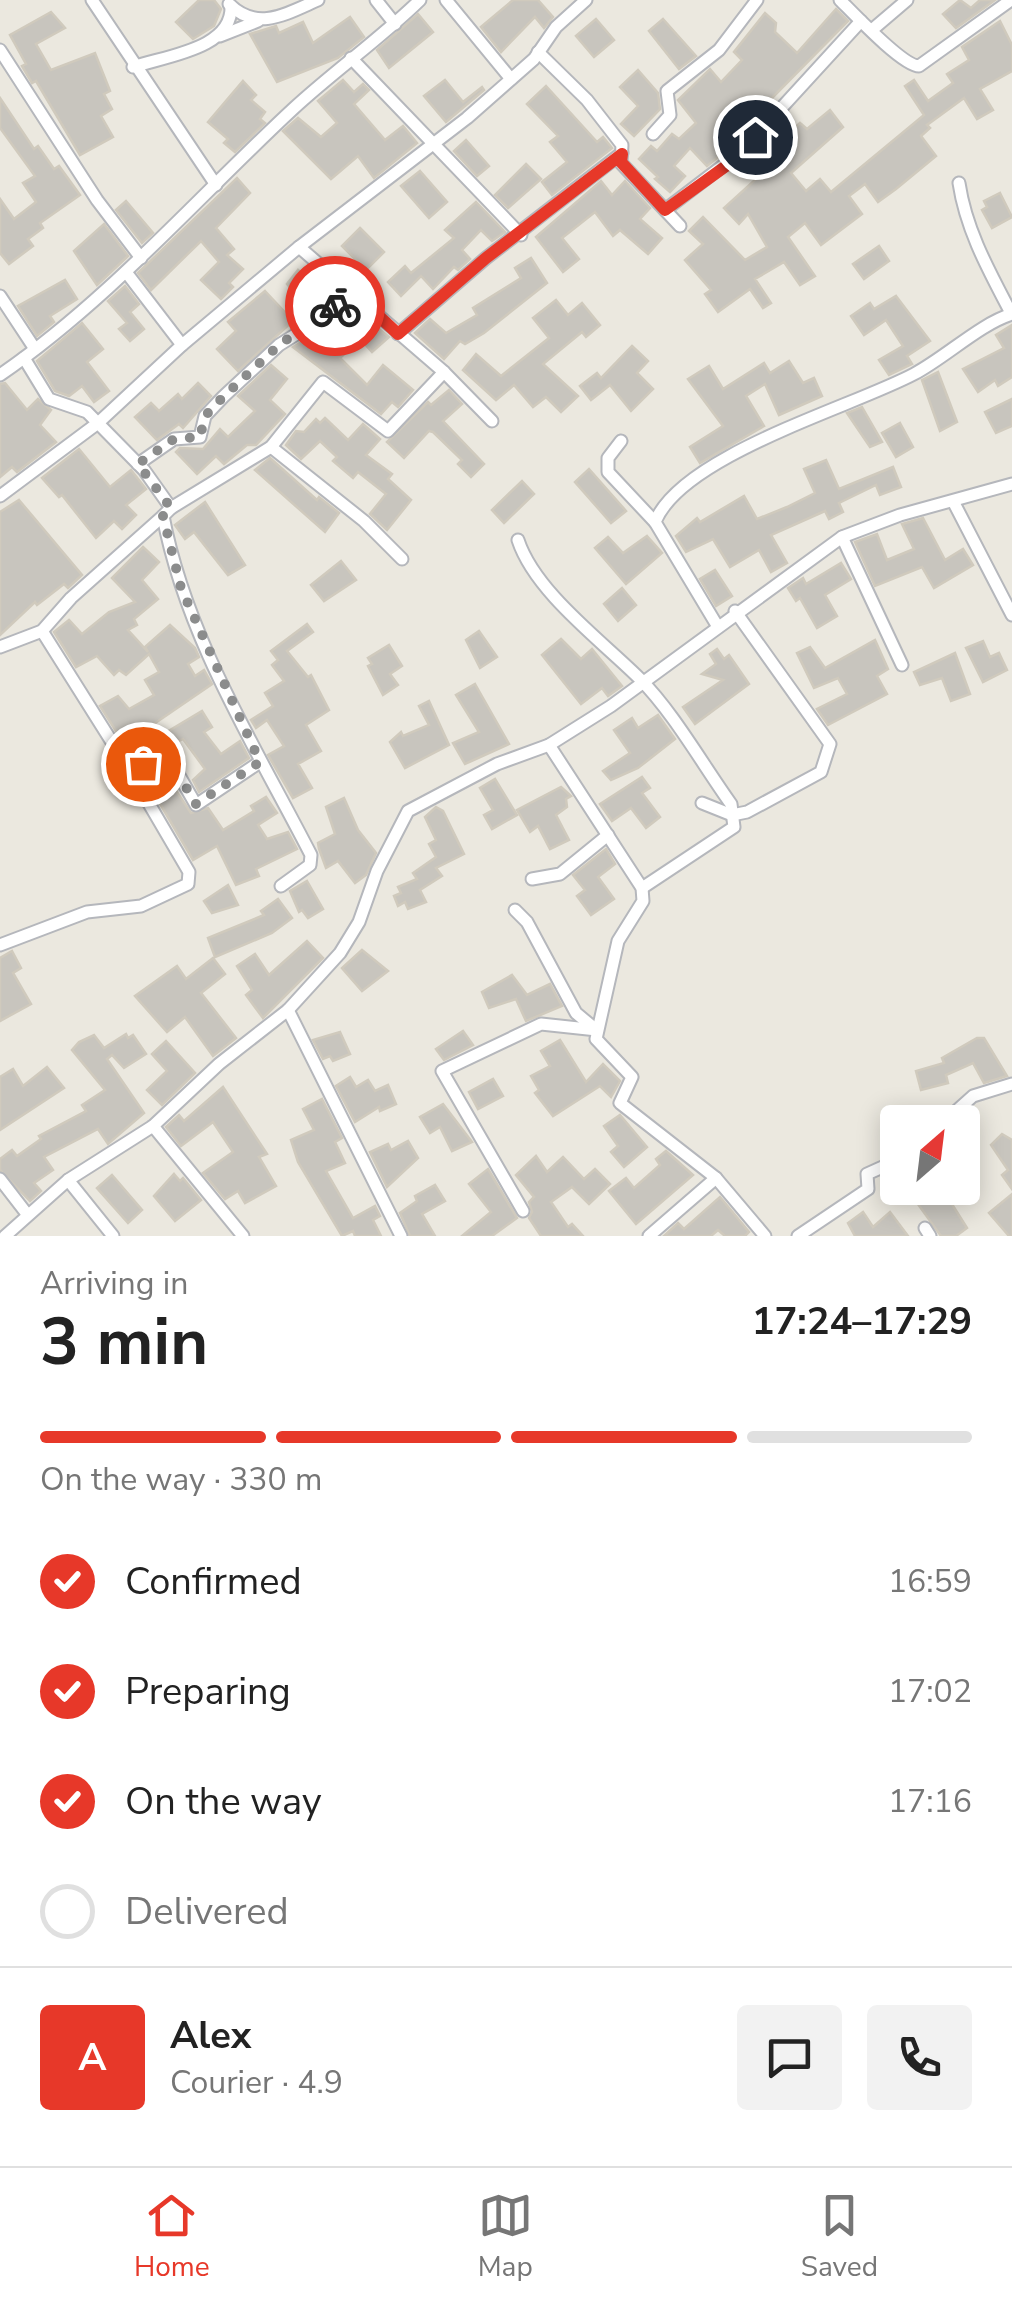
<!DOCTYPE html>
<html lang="en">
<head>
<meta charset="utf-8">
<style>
	:root { --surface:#fff; --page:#f2f2f2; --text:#222; --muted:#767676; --line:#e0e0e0; --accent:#e73829 }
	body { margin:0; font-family:"Nunito Sans",sans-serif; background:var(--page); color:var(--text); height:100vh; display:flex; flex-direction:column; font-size:38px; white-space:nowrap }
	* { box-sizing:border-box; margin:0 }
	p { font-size:32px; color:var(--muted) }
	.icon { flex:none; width:55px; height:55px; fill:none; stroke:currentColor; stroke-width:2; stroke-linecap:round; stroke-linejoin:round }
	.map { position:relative; height:1236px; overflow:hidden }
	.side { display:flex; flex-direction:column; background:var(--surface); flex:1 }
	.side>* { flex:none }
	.needle { width:65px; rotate:28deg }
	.controls { position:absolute; left:880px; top:1105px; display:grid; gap:20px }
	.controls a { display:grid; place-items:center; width:100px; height:100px; border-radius:10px; background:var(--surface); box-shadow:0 5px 25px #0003; font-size:50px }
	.pin { position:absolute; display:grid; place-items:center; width:85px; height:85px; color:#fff; margin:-42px; border:5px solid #fff; border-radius:50%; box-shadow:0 2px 10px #0007 }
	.courier { position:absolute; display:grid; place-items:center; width:100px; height:100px; margin:-50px; border:8px solid #e73829; border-radius:50%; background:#fff; color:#222; box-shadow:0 2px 12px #0007 }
	.head em { font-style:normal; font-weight:700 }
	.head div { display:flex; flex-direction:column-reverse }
	.head { display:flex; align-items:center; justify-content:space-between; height:170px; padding:0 40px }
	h1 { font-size:65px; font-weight:700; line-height:75px }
	.bar { display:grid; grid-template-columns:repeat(4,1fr); gap:15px 10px; align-content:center; height:120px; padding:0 40px }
	.bar i { height:12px; border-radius:8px; background:var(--line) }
	.bar .on { background:var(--accent) }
	.bar p { grid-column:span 4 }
	.line { display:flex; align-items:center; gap:25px; padding:0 40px; border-top:2px solid var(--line) }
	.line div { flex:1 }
	.round { display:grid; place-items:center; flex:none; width:105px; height:105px; border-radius:10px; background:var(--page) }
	ol { padding:0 40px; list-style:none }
	li { display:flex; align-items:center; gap:30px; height:110px }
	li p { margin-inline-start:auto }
	li .icon { padding:10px; border-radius:50%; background:var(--accent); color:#fff; stroke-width:4 }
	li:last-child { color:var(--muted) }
	li i { width:55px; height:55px; border:5px solid var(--line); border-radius:50% }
	.menu { display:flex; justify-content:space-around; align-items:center; height:140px; border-top:2px solid var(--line); background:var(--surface); font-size:28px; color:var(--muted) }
	.menu a { display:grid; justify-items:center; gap:5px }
	.menu .on { color:var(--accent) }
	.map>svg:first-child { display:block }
</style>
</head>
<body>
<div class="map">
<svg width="1012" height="1236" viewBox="0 0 1012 1236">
	<rect width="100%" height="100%" fill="#ebe8df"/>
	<!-- building -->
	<g fill="#c8c5be" stroke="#d0cabd" stroke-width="2.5">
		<polygon points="199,0 214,0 221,9 214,26 193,39 176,22"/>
		<polygon points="513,0 538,0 553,17 544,28 535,17 501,52 481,27"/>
		<polygon points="960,0 971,8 980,0 995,0 956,28 943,14"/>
		<polygon points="836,9 848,21 771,99 773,102 739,140 707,166 690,148 674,166 685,176 670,192 655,179 658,177 639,159 651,146 657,151 672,134 679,139 696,123 678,100 710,69 721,82 742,60 734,52 765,13 776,23 775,32 797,53"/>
		<polygon points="51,12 65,28 36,44 51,70 95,53 110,91 104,94 112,109 101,116 113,137 80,155 36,81 32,83 22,66 26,64 10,35"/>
		<polygon points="418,14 433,32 389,68 377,50"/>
		<polygon points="350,17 364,37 338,58 277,82 250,34 276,26 279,33 303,22 313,43"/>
		<polygon points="596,19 614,40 594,57 576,36"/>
		<polygon points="663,19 696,56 679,69 649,31"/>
		<polygon points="1000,21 1012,45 1012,71 980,89 993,110 977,119 964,98 927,125 930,128 921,136 936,156 896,189 878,202 865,184 849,196 862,214 821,245 805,223 788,237 815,276 800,285 784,262 755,279 771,303 763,308 750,289 718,312 705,294 711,290 685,260 703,244 689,231 703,217 745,260 767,247 748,214 739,224 724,208 788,150 780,141 800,123 807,129 830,110 843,127 791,173 806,191 820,179 831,192 924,115 905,86 914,80 928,101 953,83 947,74 969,60 962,47"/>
		<polygon points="638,70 658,93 660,109 634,136 621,124 638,106 620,87"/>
		<polygon points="343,80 354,92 363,84 369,90 354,104 385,140 403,126 417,143 374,178 358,156 331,179 283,131 298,118 321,137 337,123 318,101"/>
		<polygon points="445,80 463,102 482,87 484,90 446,122 424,96"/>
		<polygon points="243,81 256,95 251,100 265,112 260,119 265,123 235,152 224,143 228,139 208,122"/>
		<polygon points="546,86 597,142 603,137 612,148 552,195 542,182 567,162 550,142 558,136 527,104"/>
		<polygon points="0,98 34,149 38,146 54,169 59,166 80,195 40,223 43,228 28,239 33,246 9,264 0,253 0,199 14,219 36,202 23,183 35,176 0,128"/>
		<polygon points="466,140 489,166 477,176 454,151"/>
		<polygon points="526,164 541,179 508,208 495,195"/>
		<polygon points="420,171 447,202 429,218 401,186"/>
		<polygon points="237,178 250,193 216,228 234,249 227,255 243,269 229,283 233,287 221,299 201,280 219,262 201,241 151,290 138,273"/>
		<polygon points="601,181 612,195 625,181 650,208 640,219 662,238 648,254 620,230 613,236 595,212 562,238 579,259 563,272 536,237"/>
		<polygon points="1000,193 1012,217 992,228 982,210 987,207 984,201"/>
		<polygon points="126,201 153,233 142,243 116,210"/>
		<polygon points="476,202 505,232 492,241 481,230 462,250 470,259 458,270 454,267 433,289 421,276 401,296 388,282 405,266 411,273 454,238 445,230"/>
		<polygon points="104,224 128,256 97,285 74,251"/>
		<polygon points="360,228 384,252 366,270 342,246"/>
		<polygon points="879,246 889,261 864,279 853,264"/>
		<polygon points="531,258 547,283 484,333 465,344 460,341 444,359 415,333 430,319 446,333 477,315 473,308 521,278 515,268"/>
		<polygon points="298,270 327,299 312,313 287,284"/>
		<polygon points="65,280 77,299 50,316 54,322 37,336 18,306"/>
		<polygon points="125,286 139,304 130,312 144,329 130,341 119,329 127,323 108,301"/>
		<polygon points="265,291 293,321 238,371 217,349 236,331 228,322"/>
		<polygon points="896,296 930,341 907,356 912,364 889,375 879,360 903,346 886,320 864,335 851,316 870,303 874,309"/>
		<polygon points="556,300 568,315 582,303 600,325 586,337 582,332 543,364 578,396 561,412 546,397 533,407 514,385 496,400 463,370 476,354 501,376 549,338 533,318"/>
		<polygon points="337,322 357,342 340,358 367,385 383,365 413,390 398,407 392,402 381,414 293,347 313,335 318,340"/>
		<polygon points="82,323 103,349 87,362 109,391 94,402 82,386 69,396 55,391 37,361"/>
		<polygon points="373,324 389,337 372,352 355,333"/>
		<polygon points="1012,325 1012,377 998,386 995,380 978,392 963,369 1004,348 996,335"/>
		<polygon points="632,346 648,361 637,373 653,389 631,411 610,385 591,400 580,386 597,373 601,378"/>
		<polygon points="789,361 803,383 814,378 822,396 779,415 765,384 746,396 764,426 700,463 690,447 723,426 688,379 709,366 723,389 764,363 770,373"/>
		<polygon points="271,365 287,379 270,400 285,414 256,445 247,445 224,464 216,456 197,474 176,452 180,448 203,449 220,429 228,437 255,411 238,396"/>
		<polygon points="938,372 957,422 940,431 922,380"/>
		<polygon points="5,383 27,410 38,399 51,410 40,425 56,442 17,472 12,467 0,477 0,384"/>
		<polygon points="198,383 211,396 183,428 179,424 157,440 135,417 151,403 159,411 178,394 182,399"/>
		<polygon points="449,390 462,404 443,421 484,464 471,477 458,464 462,460 433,432 429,431 404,458 387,442 428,402 431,405"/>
		<polygon points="1012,399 1012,426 996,433 985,412"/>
		<polygon points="862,407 882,442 870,447 847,413"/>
		<polygon points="325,418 348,440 363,424 380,439 366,455 392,474 388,479 411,500 387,530 370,514 386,494 358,472 353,478 333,461 337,457 320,441 301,459 286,445 296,431 304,432 316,419 320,423"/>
		<polygon points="900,423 913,447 896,457 882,433"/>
		<polygon points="79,449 110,487 131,470 146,489 126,505 136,515 122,529 114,521 96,538 62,495 59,497 42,478"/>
		<polygon points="270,458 317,500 319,497 339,513 325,532 255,470"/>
		<polygon points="826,460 839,489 893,467 901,487 880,495 876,485 839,503 843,512 829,519 825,511 771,535 787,563 771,572 759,550 730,567 713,539 686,552 676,536 697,518 700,522 744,496 757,519 787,507 815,493 804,469"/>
		<polygon points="589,469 626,511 611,523 575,482"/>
		<polygon points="522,481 534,494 504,523 492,510"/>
		<polygon points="19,500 82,575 68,588 64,584 37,605 35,602 0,635 0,512"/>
		<polygon points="205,502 245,565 228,575 194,532 185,539 175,525"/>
		<polygon points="923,518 945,560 963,549 973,565 934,588 922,567 875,586 855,542 877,534 887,560 914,549 902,524"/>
		<polygon points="647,536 662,553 626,584 595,548 608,537 623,553"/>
		<polygon points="143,547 159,562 142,580 158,599 134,619 137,625 128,630 148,652 145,647 170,625 195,648 199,657 188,664 195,676 204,670 212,684 148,728 155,739 202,711 212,727 204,732 221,754 240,741 249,758 199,792 193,780 205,769 183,739 153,754 148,744 154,740 130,753 100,706 118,696 129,709 154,695 145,680 159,672 149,654 126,675 119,670 114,675 97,656 76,667 54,632 69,620 82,634 109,612 135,602 112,578"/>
		<polygon points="341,561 356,580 324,601 311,585"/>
		<polygon points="841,563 851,579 825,595 837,616 817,628 800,598 796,601 788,588 803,578 806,584"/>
		<polygon points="715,570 732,596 716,606 700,579"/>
		<polygon points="622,588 636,605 618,621 604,604"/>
		<polygon points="307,624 313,632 287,651 308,677 311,675 329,710 306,725 321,751 298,764 312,788 293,798 268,755 284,746 267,720 256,728 251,720 273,706 265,693 284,681 272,665 278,660 271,651"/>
		<polygon points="479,631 497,657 480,668 466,640"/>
		<polygon points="561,639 581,659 592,649 622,686 608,696 602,688 581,704 542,655"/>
		<polygon points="875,640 888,669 877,676 887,694 828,725 817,709 847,694 838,678 814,688 797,653 810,647 825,668"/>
		<polygon points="983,641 990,657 999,653 1007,670 983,682 966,648"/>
		<polygon points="389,645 402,666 390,674 398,685 383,695 368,666 372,664 368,658"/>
		<polygon points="717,649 724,659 729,655 749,684 695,724 683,707 723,680 702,674 716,664 710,654"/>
		<polygon points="955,653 970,694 951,701 942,678 920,685 914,672"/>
		<polygon points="475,684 509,744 465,764 453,743 479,732 456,695"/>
		<polygon points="429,701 449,745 405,768 390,742 401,732 403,736 429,725 419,706"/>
		<polygon points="658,715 675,739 638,768 611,780 603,771 630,753 614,730 632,718 638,728"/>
		<polygon points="642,777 650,788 642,793 660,817 646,828 631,808 612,821 600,804"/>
		<polygon points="161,778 169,780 191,813 208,808 223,830 254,811 251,806 266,797 277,813 258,825 267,839 288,832 297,849 256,869 259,876 236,885 217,846 193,860 149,785"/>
		<polygon points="495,779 517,815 492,829 484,815 493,810 480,788"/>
		<polygon points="561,787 571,796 566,799 567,807 556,815 569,840 550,849 538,826 530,832 517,810"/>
		<polygon points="344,798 358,830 376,853 366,875 355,883 338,861 326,868 319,849 318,843 335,834 326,807"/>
		<polygon points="436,807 443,811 464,854 436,868 442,876 420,890 426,902 408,909 405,902 398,906 394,896 401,893 398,887 417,879 413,873 436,857 429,844 436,840 425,817"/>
		<polygon points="606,849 615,864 598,877 614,899 591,915 577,896 585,890 573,875"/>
		<polygon points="307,881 323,909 308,918 302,910 299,912 290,891"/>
		<polygon points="228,885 238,905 212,913 204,901"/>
		<polygon points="278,899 292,918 272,933 215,957 208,938 264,915 261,911"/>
		<polygon points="307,941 323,958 263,1018 246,995 252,990 237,966 255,954 269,975"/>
		<polygon points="362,950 388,971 362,991 342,968"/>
		<polygon points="12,951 21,968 13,973 31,1004 0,1021 0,958"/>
		<polygon points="213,958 225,974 201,993 236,1038 213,1056 185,1017 167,1032 135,996 177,966 186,979"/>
		<polygon points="512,975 527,995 550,984 562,1006 526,1021 516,999 489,1008 482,992"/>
		<polygon points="463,1031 473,1045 444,1060 436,1049"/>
		<polygon points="340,1032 350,1054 333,1061 330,1056 323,1059 313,1040"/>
		<polygon points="126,1034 128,1038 133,1035 146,1054 124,1068 112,1055 107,1059 144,1113 108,1144 98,1129 44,1157 53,1170 34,1183 41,1191 30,1201 0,1170 0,1159 12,1150 17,1156 41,1139 39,1136 86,1111 82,1105 105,1090 72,1050 79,1042 94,1035 104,1048"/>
		<polygon points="977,1038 984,1038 1007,1076 984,1083 973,1063 946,1075 948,1083 921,1090 916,1071 944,1063 942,1058"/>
		<polygon points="560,1040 586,1082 603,1064 620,1081 611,1097 600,1086 553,1116 535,1093 539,1090 531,1076 550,1066 541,1051"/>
		<polygon points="166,1041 195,1073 162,1105 147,1090 167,1071 152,1054"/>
		<polygon points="47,1067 64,1088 0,1130 0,1077 13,1069 23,1086"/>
		<polygon points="350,1077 356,1087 368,1080 375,1091 388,1085 396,1104 380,1111 379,1107 355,1122 336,1086"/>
		<polygon points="493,1079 503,1096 478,1109 469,1092"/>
		<polygon points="223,1087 267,1154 259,1157 276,1186 245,1203 238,1191 225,1199 203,1173 233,1152 213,1122 181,1146 166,1127 179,1115 184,1121"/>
		<polygon points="322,1099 342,1138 335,1142 345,1163 326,1171 353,1218 375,1206 380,1216 373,1220 381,1236 355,1236 353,1231 342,1236 298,1162 291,1140 314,1130 303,1109"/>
		<polygon points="443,1104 472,1142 452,1151 440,1127 430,1133 420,1117"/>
		<polygon points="620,1115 647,1147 624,1167 611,1152 618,1146 604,1126"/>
		<polygon points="1002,1134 1012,1140 1012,1189 1002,1175 1008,1170 991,1145"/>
		<polygon points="408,1141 418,1158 387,1187 370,1152 388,1144 391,1150"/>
		<polygon points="666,1151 693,1175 636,1224 609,1191 626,1178 634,1188 660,1165 656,1159"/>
		<polygon points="536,1156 547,1172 563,1157 584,1179 595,1169 610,1184 589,1204 572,1187 551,1202 568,1227 572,1224 583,1236 541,1236 529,1218 532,1212 529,1202 534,1197 516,1175"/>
		<polygon points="488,1169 517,1218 492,1236 462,1236 491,1212 469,1184"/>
		<polygon points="174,1174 180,1181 183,1178 201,1200 175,1221 154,1196"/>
		<polygon points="112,1175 142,1210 128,1223 97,1188"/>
		<polygon points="435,1185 445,1201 422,1214 435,1236 410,1236 400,1213 417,1201 415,1196"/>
		<polygon points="931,1188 968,1188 950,1201 967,1228 956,1236 941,1236 915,1200"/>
		<polygon points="1012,1194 1012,1236 1009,1236 989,1213"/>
		<polygon points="720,1197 749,1232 745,1236 725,1236 718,1230 711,1236 664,1236 678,1223 684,1229"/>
		<polygon points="863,1212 873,1227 890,1212 908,1236 855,1236 848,1223"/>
	</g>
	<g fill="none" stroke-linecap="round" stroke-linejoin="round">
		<!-- street casing -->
		<g stroke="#b5b7bc" stroke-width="15">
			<g id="street">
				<polyline points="92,0 216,185"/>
				<polyline points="376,0 395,24"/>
				<polyline points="446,0 511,79"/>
				<path d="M840,0C855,15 903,66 919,66L1011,0"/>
				<path d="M229,4C257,32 286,14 318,0"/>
				<polyline points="873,29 907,0"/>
				<polyline points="220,36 258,21"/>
				<polyline points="0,50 97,200 141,258"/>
				<polyline points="538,52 587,100 622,145 621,163 680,226"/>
				<polyline points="351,58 521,235"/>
				<path d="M133,67C165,56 233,49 231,6"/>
				<polyline points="653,134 670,115 667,91 719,50 757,0"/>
				<path d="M959,183C966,230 989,271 1011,313"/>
				<polyline points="665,210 741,152 861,21"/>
				<polyline points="299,247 444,372 492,421"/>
				<polyline points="126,272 182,345"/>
				<polyline points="0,296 35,349"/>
				<polyline points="398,334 486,258 622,153"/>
				<path d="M24,358L49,399L87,412L144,470L171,508L163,516C186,637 255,746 311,855L310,865L281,886"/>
				<path d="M0,375C109,300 197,198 293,109C334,71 380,39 420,0"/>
				<polyline points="621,441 608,458 608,472 655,522"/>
				<polyline points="271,447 364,521 402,559"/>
				<polyline points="138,464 174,439 200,437 205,416 223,397 279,345 319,320 351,290"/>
				<polyline points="0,496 98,423 182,345 299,247 467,118 534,59 556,27 586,0"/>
				<polyline points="954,503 1012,615"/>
				<polyline points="171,508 271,447 323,382 388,431 444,372"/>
				<polyline points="842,537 902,665"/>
				<path d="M518,540C535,592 602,641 640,679C673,712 703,765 731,804L734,827L642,888"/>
				<path d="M718,627L655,522C682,455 852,407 914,374C946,357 980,324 1012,314"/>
				<polyline points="42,631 127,766 143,764 177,772 196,805 260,762"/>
				<polyline points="0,647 42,631 71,598 163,516"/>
				<polyline points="549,745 642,888 643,901 618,941 596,1039 632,1077 620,1103 716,1178 765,1236"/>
				<polyline points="702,803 732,815 747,812 821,772 830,744 735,611"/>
				<polyline points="532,879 560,874 608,835"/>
				<polyline points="515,910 527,922 576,1013 594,1028"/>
				<polyline points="0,945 87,912 141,906 188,884 189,872 127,766"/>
				<polyline points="288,1010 401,1236"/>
				<polyline points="944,1122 973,1096 1012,1084"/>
				<polyline points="153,1126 243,1236"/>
				<polyline points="0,1179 27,1214"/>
				<polyline points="68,1180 113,1236"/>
				<polyline points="523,1211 442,1071 541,1024 597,1030"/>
				<polyline points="925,1228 930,1236"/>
				<polyline points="5,1236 68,1180 153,1126 219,1064 288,1010 340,953 359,922 377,871 408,811 497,764 549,745 611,706 842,537 900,515 1012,484"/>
				<polyline points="649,1236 716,1178"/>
				<polyline points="798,1236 868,1189 867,1174 898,1160"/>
			</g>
		</g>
		<!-- street -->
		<use href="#street" stroke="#fff" stroke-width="11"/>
	</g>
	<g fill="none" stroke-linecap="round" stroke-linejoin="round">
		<!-- done -->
		<polyline stroke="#8b8c8c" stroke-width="10" stroke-dasharray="0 18" points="143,764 177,772 196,804 260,762 181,588 163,516 171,508 138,464 174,439 200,437 205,416 223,397 279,345 335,306"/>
		<!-- route -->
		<polyline stroke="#e73829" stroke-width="12" points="335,306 351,290 398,334 486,258 622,154 621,162 665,210 726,166 755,137"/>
	</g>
</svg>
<div class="controls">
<a><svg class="needle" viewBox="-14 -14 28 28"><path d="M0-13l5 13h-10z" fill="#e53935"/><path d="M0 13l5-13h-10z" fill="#767676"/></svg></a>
</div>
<div class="pin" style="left:143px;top:764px;background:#ea580c"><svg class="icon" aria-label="bag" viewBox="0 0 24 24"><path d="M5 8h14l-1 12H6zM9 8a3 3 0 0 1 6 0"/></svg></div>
<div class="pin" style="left:755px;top:137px;background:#1f2937"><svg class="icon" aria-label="home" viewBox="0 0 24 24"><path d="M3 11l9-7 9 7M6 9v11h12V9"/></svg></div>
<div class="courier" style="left:335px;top:306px"><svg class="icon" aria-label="bike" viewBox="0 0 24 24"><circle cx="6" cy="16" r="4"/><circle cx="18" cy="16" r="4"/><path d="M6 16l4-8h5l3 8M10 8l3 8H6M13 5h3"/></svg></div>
</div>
<section class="side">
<div class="head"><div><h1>3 min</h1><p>Arriving in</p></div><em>17:24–17:29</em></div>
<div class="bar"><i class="on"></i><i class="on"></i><i class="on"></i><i></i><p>On the way · 330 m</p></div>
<ol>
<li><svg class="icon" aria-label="check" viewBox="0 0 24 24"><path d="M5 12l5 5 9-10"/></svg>Confirmed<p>16:59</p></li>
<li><svg class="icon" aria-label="check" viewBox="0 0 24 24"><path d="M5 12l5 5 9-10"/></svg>Preparing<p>17:02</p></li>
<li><svg class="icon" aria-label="check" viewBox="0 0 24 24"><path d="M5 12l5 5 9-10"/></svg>On the way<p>17:16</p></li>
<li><i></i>Delivered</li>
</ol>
<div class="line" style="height:180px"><b class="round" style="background:var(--accent);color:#fff">A</b><div><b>Alex</b><p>Courier · 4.9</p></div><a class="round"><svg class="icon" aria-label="chat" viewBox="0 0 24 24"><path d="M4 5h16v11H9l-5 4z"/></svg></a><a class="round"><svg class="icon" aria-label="phone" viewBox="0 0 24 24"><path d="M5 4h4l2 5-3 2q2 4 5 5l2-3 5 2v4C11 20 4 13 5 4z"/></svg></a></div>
</section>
<nav class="menu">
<a class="on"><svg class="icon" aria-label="home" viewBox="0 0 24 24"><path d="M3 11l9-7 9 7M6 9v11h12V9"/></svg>Home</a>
<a><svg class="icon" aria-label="map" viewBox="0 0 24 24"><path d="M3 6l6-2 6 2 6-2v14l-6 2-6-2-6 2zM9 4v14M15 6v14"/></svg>Map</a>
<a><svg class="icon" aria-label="saved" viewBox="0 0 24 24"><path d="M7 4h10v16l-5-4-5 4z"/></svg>Saved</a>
</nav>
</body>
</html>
